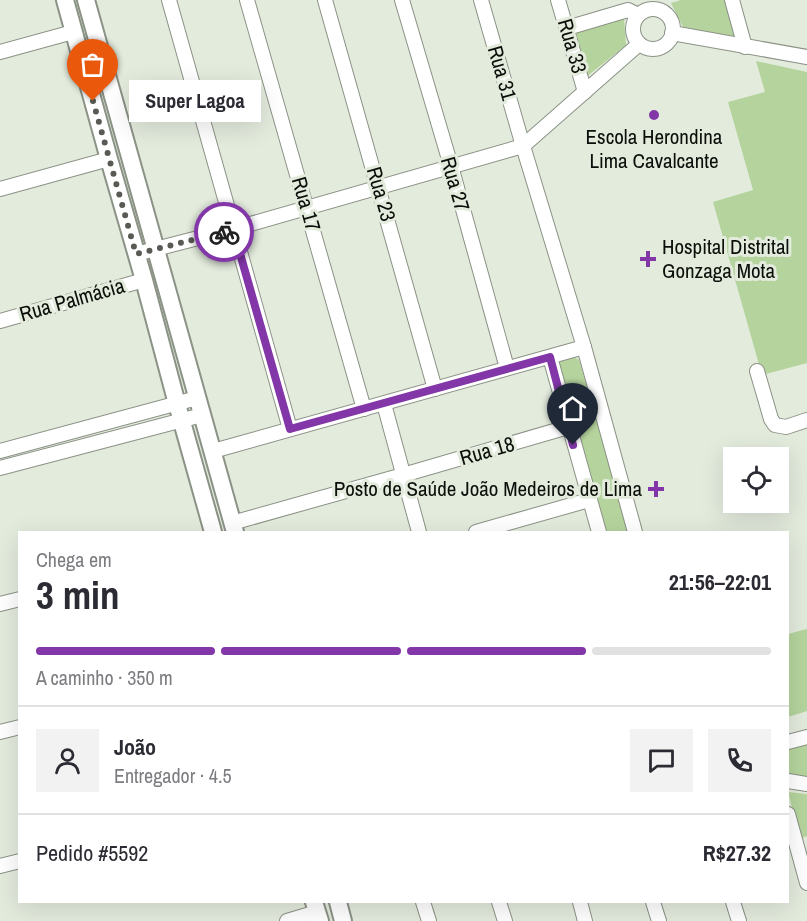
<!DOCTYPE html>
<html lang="pt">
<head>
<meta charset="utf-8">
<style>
	:root { --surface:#fff; --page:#f2f2f3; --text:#2b2b33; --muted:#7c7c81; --line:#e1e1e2; --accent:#8236a8 }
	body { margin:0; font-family:"Archivo Narrow",sans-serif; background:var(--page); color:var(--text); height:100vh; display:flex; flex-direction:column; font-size:22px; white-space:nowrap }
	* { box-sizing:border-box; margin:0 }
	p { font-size:20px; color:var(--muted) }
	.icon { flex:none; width:33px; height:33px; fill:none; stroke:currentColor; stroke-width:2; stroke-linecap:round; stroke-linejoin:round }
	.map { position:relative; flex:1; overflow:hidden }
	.drawer { position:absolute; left:18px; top:531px; width:771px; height:372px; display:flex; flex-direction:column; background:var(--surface); border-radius:0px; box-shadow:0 6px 24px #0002 }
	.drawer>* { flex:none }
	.controls { position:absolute; left:723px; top:447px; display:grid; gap:12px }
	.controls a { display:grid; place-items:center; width:66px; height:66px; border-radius:0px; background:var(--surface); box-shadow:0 6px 24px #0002; font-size:30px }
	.pin { position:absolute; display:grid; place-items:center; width:51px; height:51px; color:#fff; margin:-62px -26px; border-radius:50% 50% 50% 0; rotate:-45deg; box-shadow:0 0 6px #0007 }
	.pin .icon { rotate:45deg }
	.courier { position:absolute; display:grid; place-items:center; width:60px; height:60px; margin:-30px; border:4px solid #8236a8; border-radius:50%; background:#fff; color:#222; box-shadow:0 2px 8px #0007 }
	.bubble { position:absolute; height:42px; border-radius:0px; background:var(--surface); box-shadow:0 6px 24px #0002; font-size:20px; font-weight:700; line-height:42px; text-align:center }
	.overview em { font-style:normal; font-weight:700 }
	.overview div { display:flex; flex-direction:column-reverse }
	.overview { display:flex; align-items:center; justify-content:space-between; height:102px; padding:0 18px }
	h1 { font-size:39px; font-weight:700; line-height:45px }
	.bar { display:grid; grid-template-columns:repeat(4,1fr); gap:9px 6px; align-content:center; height:72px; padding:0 18px }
	.bar i { height:8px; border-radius:4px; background:var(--line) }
	.bar .active { background:var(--accent) }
	.bar p { grid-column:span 4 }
	.line { display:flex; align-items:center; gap:15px; padding:0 18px; border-top:2px solid var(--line) }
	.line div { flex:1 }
	.round { display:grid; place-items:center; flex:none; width:63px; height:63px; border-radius:0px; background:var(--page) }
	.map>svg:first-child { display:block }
</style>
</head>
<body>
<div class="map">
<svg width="807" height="921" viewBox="0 0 807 921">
	<rect width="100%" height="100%" fill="#e3ebdd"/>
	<!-- green -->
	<g fill="#b5d49d">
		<polygon points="681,0 728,0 737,37 683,27 671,3"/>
		<polygon points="624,18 626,45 585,78 574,31"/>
		<polygon points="756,61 807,72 807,363 762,375 713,202 753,190 728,102 765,92"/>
		<polygon points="572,356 579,360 629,532 604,532 557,362 561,358"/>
		<polygon points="807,629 807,711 788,717 788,634"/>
		<polygon points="807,743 807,778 788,774 788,748"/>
		<polygon points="788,792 807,794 807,836 800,839"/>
	</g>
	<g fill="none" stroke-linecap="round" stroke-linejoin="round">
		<!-- minor casing -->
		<g stroke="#8b9286" stroke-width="16">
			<g id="minor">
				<polyline points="169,0 290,429"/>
				<polyline points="247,0 364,409"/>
				<polyline points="325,0 435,389"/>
				<polyline points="402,0 451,166 507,368"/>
				<polyline points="481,0 523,146 584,347 635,532"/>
				<polyline points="558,0 585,92"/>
				<polyline points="732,0 745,47"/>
				<circle cx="653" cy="29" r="20"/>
				<polyline points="567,28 628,10 638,15"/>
				<polyline points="672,33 807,57"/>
				<polyline points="0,52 73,32"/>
				<polyline points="0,189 109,159"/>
				<polyline points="136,254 233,229 523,146 639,44"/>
				<polyline points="0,321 144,280"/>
				<polyline points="550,357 599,532"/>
				<polyline points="757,371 771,419 775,425 786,427 807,420"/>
				<polyline points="384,404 419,532"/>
				<polyline points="0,451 197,398"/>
				<polyline points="213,451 584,347"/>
				<polyline points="0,468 202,415"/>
				<polyline points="232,523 403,475 568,427"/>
				<polyline points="476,532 589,500"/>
				<polyline points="0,604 20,599"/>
				<polyline points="0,732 20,727"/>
				<polyline points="788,742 807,737"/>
				<polyline points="788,781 807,784"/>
				<polyline points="788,814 807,883"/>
				<polyline points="0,866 20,861"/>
				<polyline points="423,902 429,921"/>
				<polyline points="499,902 505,921"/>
				<polyline points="580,902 585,921"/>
				<polyline points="653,902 659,921"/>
				<polyline points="733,902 739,921"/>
				<polyline points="287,921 317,912"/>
			</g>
		</g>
		<!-- major casing -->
		<g stroke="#8b9286" stroke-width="20">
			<g id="major">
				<polyline points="65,0 109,159 144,280 177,404 213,532"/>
				<polyline points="86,0 235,532"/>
				<polyline points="314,902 320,921"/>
				<polyline points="338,902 343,921"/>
			</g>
		</g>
		<!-- minor -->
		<use href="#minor" stroke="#fff" stroke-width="14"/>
		<!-- major -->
		<use href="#major" stroke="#fff" stroke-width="16"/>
	</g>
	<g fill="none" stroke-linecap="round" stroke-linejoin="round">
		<!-- done -->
		<polyline stroke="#575b53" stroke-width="6" stroke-dasharray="0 10.8" points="93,101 136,254 224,232"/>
		<!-- route -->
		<polyline stroke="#8236a8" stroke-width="8" points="224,232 233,229 290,429 550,357 573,445"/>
	</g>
	<!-- markers -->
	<g fill="#8236a8" stroke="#e3ebdd" stroke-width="2">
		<circle cx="654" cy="115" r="6"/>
		<path d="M645 250h6v6h6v6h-6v6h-6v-6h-6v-6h6z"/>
		<path d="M653 480h6v6h6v6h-6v6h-6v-6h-6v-6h6z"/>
	</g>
	<g text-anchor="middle" stroke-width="6" stroke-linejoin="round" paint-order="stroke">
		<!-- street labels -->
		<g font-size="21" fill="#0b0e09" stroke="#e3ebdd">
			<text transform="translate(572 46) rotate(74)" y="7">Rua 33</text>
			<text transform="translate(502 73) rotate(74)" y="7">Rua 31</text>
			<text transform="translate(455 184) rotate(74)" y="7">Rua 27</text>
			<text transform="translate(381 194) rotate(74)" y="7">Rua 23</text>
			<text transform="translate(306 204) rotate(74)" y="7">Rua 17</text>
			<text transform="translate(72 300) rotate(-16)" y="7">Rua Palmácia</text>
			<text transform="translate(487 451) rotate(-16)" y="7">Rua 18</text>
		</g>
		<!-- poi labels -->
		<g font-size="21" fill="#0b0e09" stroke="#e3ebdd">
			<text x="654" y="144">Escola Herondina<tspan x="654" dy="24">Lima Cavalcante</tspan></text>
			<text x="662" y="254" text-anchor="start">Hospital Distrital<tspan x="662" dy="24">Gonzaga Mota</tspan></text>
			<text x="642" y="496" text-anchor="end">Posto de Saúde João Medeiros de Lima</text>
		</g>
	</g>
</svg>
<div class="controls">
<a><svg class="icon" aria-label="locate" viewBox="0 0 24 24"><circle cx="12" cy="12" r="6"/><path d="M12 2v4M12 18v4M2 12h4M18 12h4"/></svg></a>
</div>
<div class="pin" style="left:93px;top:101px;background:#ea580c"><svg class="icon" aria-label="bag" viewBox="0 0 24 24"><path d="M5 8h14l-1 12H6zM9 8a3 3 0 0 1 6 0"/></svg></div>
<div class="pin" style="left:573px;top:445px;background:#1f2937"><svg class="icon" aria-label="home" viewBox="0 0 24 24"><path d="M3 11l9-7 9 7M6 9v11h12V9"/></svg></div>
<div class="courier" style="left:224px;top:232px"><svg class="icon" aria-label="bike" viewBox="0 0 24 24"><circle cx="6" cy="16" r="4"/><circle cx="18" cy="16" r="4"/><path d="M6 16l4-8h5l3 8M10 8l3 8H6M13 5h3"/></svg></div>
<div class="bubble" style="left:129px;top:80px;width:132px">Super Lagoa</div>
<section class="drawer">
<div class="overview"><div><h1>3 min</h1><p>Chega em</p></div><em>21:56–22:01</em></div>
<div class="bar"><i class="active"></i><i class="active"></i><i class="active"></i><i></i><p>A caminho · 350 m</p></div>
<div class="line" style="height:108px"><a class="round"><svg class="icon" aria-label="person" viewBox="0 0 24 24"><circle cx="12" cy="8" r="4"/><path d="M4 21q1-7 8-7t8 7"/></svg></a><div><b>João</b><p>Entregador · 4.5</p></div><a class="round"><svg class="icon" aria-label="chat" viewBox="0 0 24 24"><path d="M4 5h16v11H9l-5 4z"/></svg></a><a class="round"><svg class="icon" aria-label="phone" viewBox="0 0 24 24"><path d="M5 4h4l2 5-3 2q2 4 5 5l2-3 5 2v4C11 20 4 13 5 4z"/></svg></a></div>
<div class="line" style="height:78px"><div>Pedido #5592</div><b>R$27.32</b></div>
</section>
</div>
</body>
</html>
